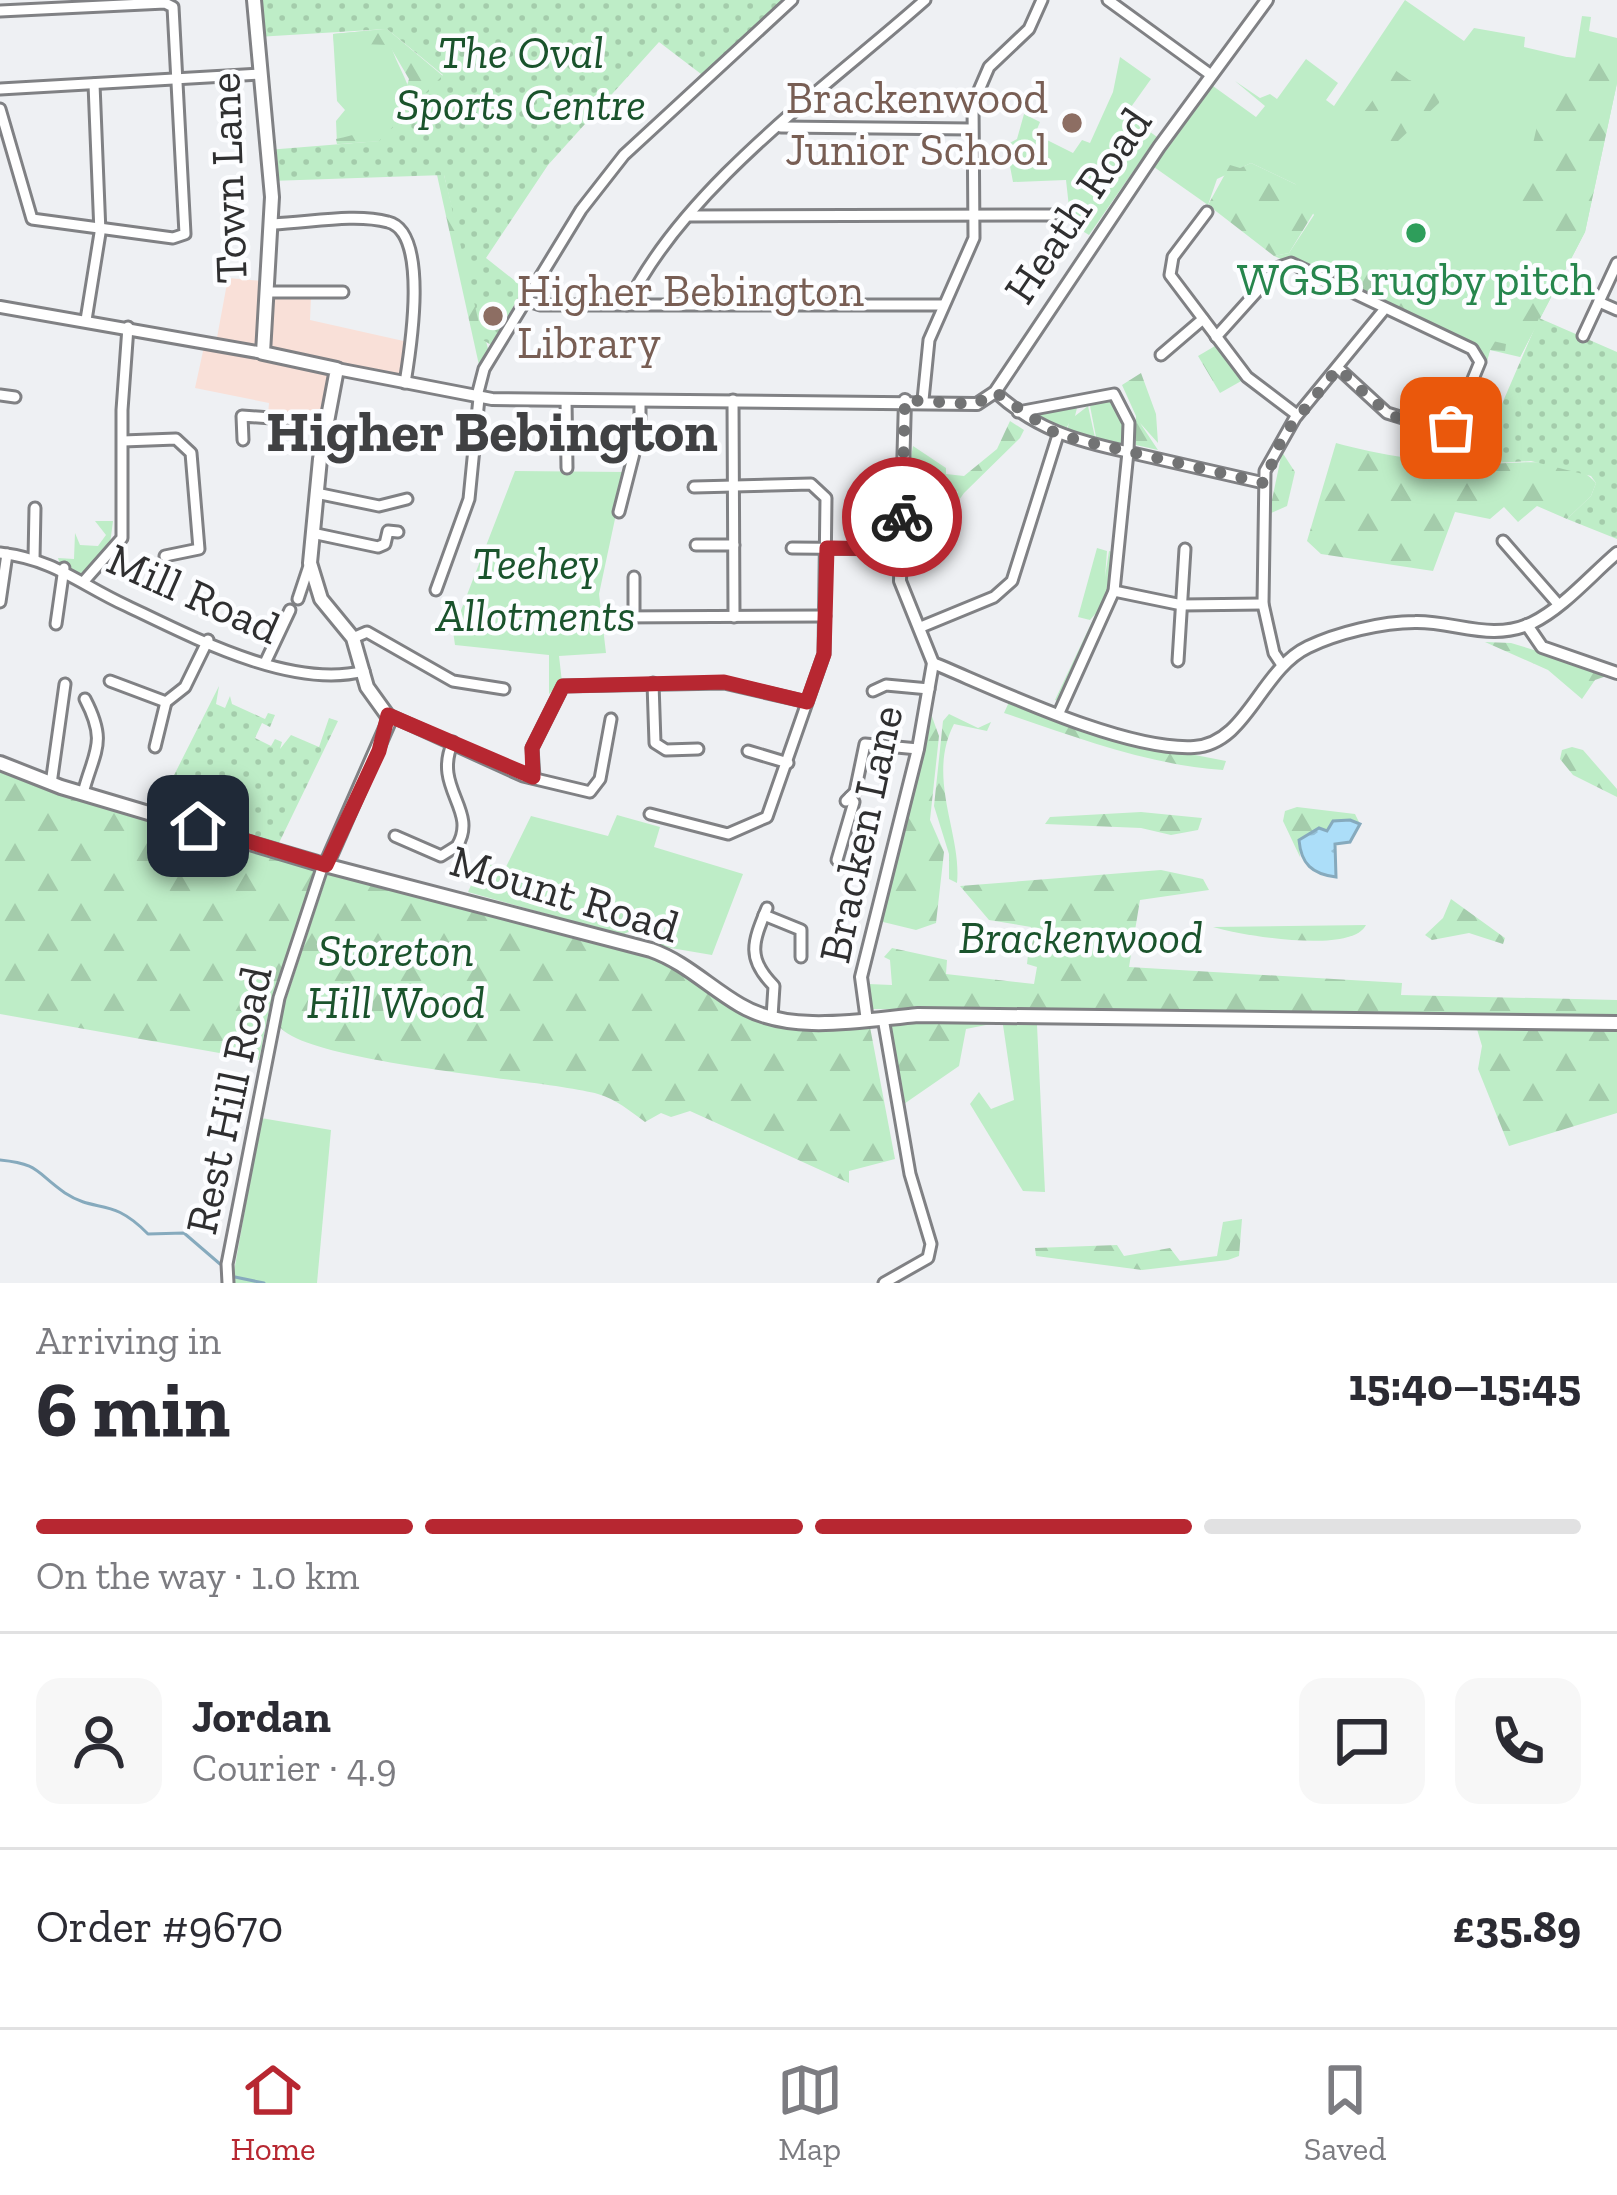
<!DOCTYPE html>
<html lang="en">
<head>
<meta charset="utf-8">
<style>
	:root { --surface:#fff; --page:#f7f7f7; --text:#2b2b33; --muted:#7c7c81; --line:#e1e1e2; --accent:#b72731 }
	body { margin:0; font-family:"Zilla Slab",serif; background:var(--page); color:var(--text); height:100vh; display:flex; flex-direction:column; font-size:45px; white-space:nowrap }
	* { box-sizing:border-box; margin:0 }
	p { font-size:39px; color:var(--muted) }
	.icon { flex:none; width:66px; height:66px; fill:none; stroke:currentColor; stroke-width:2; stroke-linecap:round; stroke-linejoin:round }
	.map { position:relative; height:1283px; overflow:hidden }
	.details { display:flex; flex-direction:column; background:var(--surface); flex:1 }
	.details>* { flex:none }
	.pin { position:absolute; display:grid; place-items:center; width:102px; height:102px; color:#fff; margin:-51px; border-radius:24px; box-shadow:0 6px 18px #0006 }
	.courier { position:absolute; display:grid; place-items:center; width:120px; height:120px; margin:-60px; border:9px solid #b72731; border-radius:50%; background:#fff; color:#222; box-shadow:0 3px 15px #0007 }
	.headline em { font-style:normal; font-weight:800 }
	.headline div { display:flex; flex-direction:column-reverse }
	.headline { display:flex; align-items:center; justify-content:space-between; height:204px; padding:0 36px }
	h1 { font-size:78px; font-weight:800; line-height:90px }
	.bar { display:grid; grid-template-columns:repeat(4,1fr); gap:18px 12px; align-content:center; height:144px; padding:0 36px }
	.bar i { height:15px; border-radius:9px; background:var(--line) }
	.bar .selected { background:var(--accent) }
	.bar p { grid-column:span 4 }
	.line { display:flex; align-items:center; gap:30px; padding:0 36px; border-top:3px solid var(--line) }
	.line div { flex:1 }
	.round { display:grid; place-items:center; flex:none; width:126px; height:126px; border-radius:24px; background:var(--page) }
	.tabs { display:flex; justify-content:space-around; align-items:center; height:168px; border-top:3px solid var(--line); background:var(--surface); font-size:33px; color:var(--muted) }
	.tabs a { display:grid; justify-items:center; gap:6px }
	.tabs .selected { color:var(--accent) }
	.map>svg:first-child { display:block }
</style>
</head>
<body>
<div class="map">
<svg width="1617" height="1283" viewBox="0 0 1617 1283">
	<defs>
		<pattern id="forest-firs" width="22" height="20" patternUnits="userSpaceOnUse" patternTransform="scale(3)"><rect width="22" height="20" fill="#beedc7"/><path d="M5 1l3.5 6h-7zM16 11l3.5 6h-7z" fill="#a4ccab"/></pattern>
		<pattern id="park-dots" width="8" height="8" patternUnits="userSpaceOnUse" patternTransform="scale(3)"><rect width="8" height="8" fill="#beedc7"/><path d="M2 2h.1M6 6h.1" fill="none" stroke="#a4ccab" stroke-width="1.8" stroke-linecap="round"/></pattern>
		<pattern id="water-ripples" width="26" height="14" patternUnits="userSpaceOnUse" patternTransform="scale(3)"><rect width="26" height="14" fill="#acdef9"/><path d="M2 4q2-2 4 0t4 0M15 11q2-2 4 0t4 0" fill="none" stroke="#94bfd6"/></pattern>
	</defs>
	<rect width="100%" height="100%" fill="#eef0f3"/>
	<!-- commercial -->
	<polygon fill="#f9e0d8" points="228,278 275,282 275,296 311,297 310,320 408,342 400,377 338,365 326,422 268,415 269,403 195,388 205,342 216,343"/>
	<!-- green -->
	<g fill="#beedc7">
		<polygon points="1405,0 1464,41 1474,28 1525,37 1524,47 1575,59 1582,16 1591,17 1589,31 1617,38 1617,83 1585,232 1520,357 1490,350 1487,361 1475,346 1274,256 1289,253 1314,215 1295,184 1251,163 1217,179 1208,205 1154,167 1213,86 1256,117 1265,106 1235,81 1260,98 1270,94 1277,99 1306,59 1338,83 1326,100 1334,106"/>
		<path d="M387,29C391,59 409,77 414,107L380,141L337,144L336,121L345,110L337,101L333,34Z"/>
		<polygon points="1120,57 1151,79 1126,114 1157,137 1089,235 1063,219 1069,207 1066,180 1013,182 1006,145 1017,139 1024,114 1040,122 1035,134 1073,153 1082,140 1090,143 1113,92"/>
		<polygon points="1109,399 1116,400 1125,419 1121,446 1097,442 1090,406"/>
		<polygon points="1088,406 1096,442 1066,434 1069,423 1064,433 1029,415 1034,409 1077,408 1075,416"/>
		<polygon points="515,471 625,472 599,594 606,653 559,656 562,682 549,694 549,655 455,645 453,631"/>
		<polygon points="95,521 113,521 110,544 80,575 60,564 58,558 74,559 75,533 80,545 98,546 106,535"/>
		<polygon points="1097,548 1107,551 1105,577 1109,551 1116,553 1113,587 1059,701 1055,700 1096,613 1090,620 1078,617"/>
		<polygon points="617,815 660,827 654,847 743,874 712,955 659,946 666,923 658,918 622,935 468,892 481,862 505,869 531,816 608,836"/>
		<polygon points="1003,1025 1037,1025 1045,1192 1023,1191 970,1104 979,1092 991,1109 1014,1100"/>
		<polygon points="261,1118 331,1130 317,1283 232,1283"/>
	</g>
	<!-- forest -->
	<g fill="url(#forest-firs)">
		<path d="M387,29L443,76L380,141L337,144L336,139C375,131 398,119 409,79L389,45L334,43L333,34Z"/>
		<polygon points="1553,56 1617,61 1617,83 1585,232 1520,357 1510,339 1561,240 1546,233 1519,205"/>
		<polygon points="1395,70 1409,80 1440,87 1439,103 1398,141 1374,151 1360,144 1353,127"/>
		<polygon points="1251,163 1295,184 1319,204 1289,253 1274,256 1208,205 1230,165 1240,168"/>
		<polygon points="437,175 444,175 488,349 479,365"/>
		<polygon points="1325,262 1363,271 1475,337 1506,344 1505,351 1490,350 1487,361 1475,346 1326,278"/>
		<polygon points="1215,346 1243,380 1220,393 1198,356"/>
		<polygon points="1141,373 1156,414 1158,443 1140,423 1158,450 1136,445 1136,416 1122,385"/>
		<polygon points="1010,421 1024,430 1020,438 964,493 938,530 907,526 908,496 911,517 941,518 942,501 948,505 958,492 933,473 909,468 913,446 946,468 946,474 964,476 997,449"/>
		<path d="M1336,443C1379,455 1433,463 1477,464C1512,465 1570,452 1596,483L1591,496L1567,519L1537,506L1518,522L1504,507L1490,519L1455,512L1433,571L1321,554L1307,541Z"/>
		<polygon points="1282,452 1295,472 1287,506 1269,514"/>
		<polygon points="1485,642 1511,643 1612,674 1595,680 1582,699 1548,670"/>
		<path d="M1009,702L1149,746L1226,761L1223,770C1148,765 1075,737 1004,713Z"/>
		<polygon points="931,714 939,736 930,820 944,852 936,923 916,930 879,921"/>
		<path d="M949,714L978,728L991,722L987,731L954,724C926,778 962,834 957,883L949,879V854L934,806L943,721Z"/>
		<polygon points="1572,747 1583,750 1617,789 1617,797 1573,775 1560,759 1562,750"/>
		<polygon points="0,766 319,868 269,1010 259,1060 0,1014"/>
		<polygon points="1297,807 1355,814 1360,824 1333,821 1327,832 1299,840 1300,857 1283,821 1285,811"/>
		<polygon points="1141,812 1202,818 1198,830 1171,835 1141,828 1045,824 1050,817"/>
		<path d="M329,869L623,947L681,969L732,1008L768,1021L870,1027L895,1159L849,1171V1183L690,1111L671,1117L661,1113L645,1122C630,1111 616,1099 598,1094C544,1079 297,1063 278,1024Z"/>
		<polygon points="1161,870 1203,879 1209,890 1140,900 1129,967 1402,983 1401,995 1617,1000 1617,1019 870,1009 868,984 892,985 890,960 884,957 892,948 947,960 946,974 1034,984 1037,967 1027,964 1031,927 989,920 960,886"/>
		<polygon points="1451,899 1505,938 1503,944 1469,933 1432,940 1425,935 1443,918"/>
		<path d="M1366,925C1352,954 1243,936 1213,927Z"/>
		<polygon points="992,1018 991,1024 966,1029 959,1066 901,1106 887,1022"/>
		<polygon points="1617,1027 1617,1113 1509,1146 1478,1069 1482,1046 1477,1029"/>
		<polygon points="1242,1219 1239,1256 1228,1260 1142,1270 1036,1256 1035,1248 1117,1245 1124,1256 1170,1248 1180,1261 1217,1256 1223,1222"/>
	</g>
	<!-- park -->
	<g fill="url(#park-dots)">
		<polygon points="254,0 792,0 705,77 659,42 548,165 486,258 524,288 491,345 483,340 444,175 271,181 267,150 379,141 443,75 387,29 257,37"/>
		<polygon points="1539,318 1617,352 1617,539 1567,519 1591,496 1596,483 1591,476 1531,461 1476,464"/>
		<polygon points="219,686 216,704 225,708 230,696 232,704 265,719 268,713 275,715 270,727 262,723 255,738 271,746 275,739 282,742 280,749 291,735 319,747 329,718 338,721 278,845 158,807"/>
	</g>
	<!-- water -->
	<path fill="url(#water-ripples)" stroke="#86aabd" stroke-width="3" d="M1350,820L1360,824L1350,842L1335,844L1336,877C1312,874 1301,864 1299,840L1319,828L1327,831L1333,821Z"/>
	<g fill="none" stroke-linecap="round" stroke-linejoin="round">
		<!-- stream -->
		<g stroke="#86aabd" stroke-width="3">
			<path d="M0,1160C40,1164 35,1172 65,1193C97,1214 111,1196 148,1234L184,1233L220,1264"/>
			<polyline points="235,1277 264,1283"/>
		</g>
		<!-- minor casing -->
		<g stroke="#808184" stroke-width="15">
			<g id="minor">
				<polyline points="1108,0 1211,75"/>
				<polyline points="0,11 165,3 173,7 185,234 173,238 32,219 0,109"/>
				<polyline points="0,89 261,74"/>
				<polyline points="781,127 971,129"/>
				<polyline points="1207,212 1173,257 1170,275 1247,377 1297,415"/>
				<polyline points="690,216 1052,215"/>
				<path d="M273,224C308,223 354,213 388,222C430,232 410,352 405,383"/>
				<polyline points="269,292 343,292"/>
				<polyline points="525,300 540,305 941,305"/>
				<polyline points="1599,302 1617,310"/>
				<path d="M627,305C685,186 827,87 925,0"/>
				<polyline points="86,320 100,233 94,84"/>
				<polyline points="1583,336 1617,263"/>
				<polyline points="1216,337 1279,267 1291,263 1472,349 1480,362 1454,425 1442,430 1387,413 1338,368"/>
				<polyline points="1161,355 1203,319"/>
				<path d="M995,392C1035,429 1076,441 1128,452L1129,423L1114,394L1018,412"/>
				<polyline points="0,395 15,397"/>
				<polyline points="477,396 484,369 581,210 624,155 792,0"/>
				<polyline points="566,400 567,468"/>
				<polyline points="733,400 734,617"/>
				<polyline points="923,400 929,340 974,238 973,104 989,67 1029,29 1042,0"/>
				<polyline points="243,440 242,416 327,422"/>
				<polyline points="123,441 176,439 191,453 199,549 165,556"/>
				<polyline points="316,493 379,506 407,499"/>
				<polyline points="619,512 640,430 640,401"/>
				<polyline points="312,533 378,547 385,544 388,531 398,532"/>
				<polyline points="1503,541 1558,604"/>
				<polyline points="696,545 734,545"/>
				<polyline points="792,548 901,549"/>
				<path d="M0,553C56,560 79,584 127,606C192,637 292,690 364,671"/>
				<polyline points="34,559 35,508"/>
				<polyline points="85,580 122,538 122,410 128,327"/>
				<polyline points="436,590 469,499 479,398"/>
				<polyline points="1114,591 1182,605 1263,604"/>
				<polyline points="298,599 310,563"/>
				<polyline points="0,602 7,554"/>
				<polyline points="613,617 825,616"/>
				<polyline points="634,617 634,577"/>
				<polyline points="56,624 64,568"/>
				<polyline points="921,627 994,597 1012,581 1058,435"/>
				<polyline points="353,638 367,632 453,681 504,689"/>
				<polyline points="1178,661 1185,549"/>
				<polyline points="265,663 290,610"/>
				<polyline points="1282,665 1274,653 1263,604 1265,471 1295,418 1383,311"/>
				<polyline points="110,681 166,702 185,687 208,640"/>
				<polyline points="653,683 655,743 666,750 698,749"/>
				<polyline points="873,691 886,685 929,689"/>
				<polyline points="389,715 523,776 590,792 600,779 611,719"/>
				<polyline points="1058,715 1114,591 1128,452 1264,483"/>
				<polyline points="155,747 166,702"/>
				<polyline points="748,751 788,763"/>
				<polyline points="534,777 532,748 563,686 724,683 807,702"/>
				<polyline points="51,784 65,684"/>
				<path d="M83,793C94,751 108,743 85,699"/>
				<polyline points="846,801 855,792 865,744 918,749"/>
				<polyline points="650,814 728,834 767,817 824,654 826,498 811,484 694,487"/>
				<path d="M395,836L441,856L457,846C479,810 432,788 453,742"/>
				<polyline points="837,860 854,802 850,797"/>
				<path d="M767,908C753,942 746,958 774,986L772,1017"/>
				<polyline points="764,915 801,930 801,957"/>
				<polyline points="883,1018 910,1174 931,1244 928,1258 884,1283"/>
				<polyline points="228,1283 227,1264 279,998 323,865"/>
			</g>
		</g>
		<!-- tertiary casing -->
		<g stroke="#808184" stroke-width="16">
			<g id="tertiary">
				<polyline points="0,307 263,353"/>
				<polyline points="337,369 492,399 977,404 995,392 1159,147 1267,0"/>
				<path d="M905,400L900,581L933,663C998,690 1124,751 1194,747C1247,744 1260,670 1308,647C1337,633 1382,622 1415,622C1455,621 1491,642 1532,623C1563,608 1591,575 1617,553"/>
				<polyline points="1527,625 1542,647 1617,673"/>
				<polyline points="867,1021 861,977 918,749 933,663"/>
			</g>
		</g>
		<!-- secondary casing -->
		<g stroke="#808184" stroke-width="18">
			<g id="secondary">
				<polyline points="254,0 272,197 263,353 337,369 320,459 310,563 321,599 353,638 367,687 390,719 326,865"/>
				<path d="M0,763L61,787L317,863L651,950C685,962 709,987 740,1005C790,1035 863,1020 918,1015L1617,1023"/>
			</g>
		</g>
		<!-- minor -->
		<use href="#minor" stroke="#fff" stroke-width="9"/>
		<!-- tertiary -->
		<use href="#tertiary" stroke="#fff" stroke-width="10"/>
		<!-- secondary -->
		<use href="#secondary" stroke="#fff" stroke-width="12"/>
	</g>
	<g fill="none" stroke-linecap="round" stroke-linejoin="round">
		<!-- done -->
		<path stroke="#727374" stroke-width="12" stroke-dasharray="0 21.6" d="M902,517L905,400L976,404L995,392L1058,435L1264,483L1283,436L1338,368C1368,396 1405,438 1451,428"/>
		<!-- route -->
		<polyline stroke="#b72731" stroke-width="15" points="198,826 326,865 379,751 388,715 533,777 532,748 563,686 724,682 807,702 824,654 827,548 901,549 902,517"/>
	</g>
	<!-- markers -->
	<g fill="#8d6e63" stroke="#fcfdff" stroke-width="4.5">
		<circle cx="1072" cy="123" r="12"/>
		<circle cx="493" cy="316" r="12"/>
	</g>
	<circle fill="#2e9e5b" stroke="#fcfdff" stroke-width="4.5" cx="1416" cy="233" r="12"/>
	<g text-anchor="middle" stroke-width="9" stroke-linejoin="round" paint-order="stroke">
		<!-- park labels -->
		<g font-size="45" font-style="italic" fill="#1a532c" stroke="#fcfdff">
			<text x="521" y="68">The Oval<tspan x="521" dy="52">Sports Centre</tspan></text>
			<text x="536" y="579">Teehey<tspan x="536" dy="52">Allotments</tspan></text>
			<text x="1081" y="953">Brackenwood</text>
			<text x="396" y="966">Storeton<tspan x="396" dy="52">Hill Wood</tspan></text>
		</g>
		<!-- education labels -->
		<g font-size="45" fill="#785e54" stroke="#fcfdff" text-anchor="end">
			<text x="1048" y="113">Brackenwood<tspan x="1048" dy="52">Junior School</tspan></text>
			<text x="517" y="306" text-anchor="start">Higher Bebington<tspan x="517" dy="52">Library</tspan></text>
		</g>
		<!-- street labels -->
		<g font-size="45" fill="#2f2f30" stroke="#fcfdff">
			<text transform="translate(227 178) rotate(-92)" y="16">Town Lane</text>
			<text transform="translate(1077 205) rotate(-56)" y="16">Heath Road</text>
			<text transform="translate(194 593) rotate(24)" y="16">Mill Road</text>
			<text transform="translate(860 834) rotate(-78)" y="16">Bracken Lane</text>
			<text transform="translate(565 893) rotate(17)" y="16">Mount Road</text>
			<text transform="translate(228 1100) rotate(-78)" y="16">Rest Hill Road</text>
		</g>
		<!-- leisure labels -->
		<g font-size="45" fill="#27864d" stroke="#fcfdff">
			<text x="1416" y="295">WGSB rugby pitch</text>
		</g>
		<!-- district labels -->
		<g font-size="57" font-weight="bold" fill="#404143" stroke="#fcfdff">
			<text x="492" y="451">Higher Bebington</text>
		</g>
	</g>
</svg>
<div class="pin" style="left:1451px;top:428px;background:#ea580c"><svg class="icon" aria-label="bag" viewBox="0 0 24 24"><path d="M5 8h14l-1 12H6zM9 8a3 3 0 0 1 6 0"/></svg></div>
<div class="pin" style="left:198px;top:826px;background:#1f2937"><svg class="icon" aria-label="home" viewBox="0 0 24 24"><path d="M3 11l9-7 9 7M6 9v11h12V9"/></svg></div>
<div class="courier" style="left:902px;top:517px"><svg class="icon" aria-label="bike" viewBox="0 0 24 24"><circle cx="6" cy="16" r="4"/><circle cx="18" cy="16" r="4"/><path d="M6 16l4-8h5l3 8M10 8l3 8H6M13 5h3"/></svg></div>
</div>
<section class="details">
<div class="headline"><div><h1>6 min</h1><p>Arriving in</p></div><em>15:40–15:45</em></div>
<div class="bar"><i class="selected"></i><i class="selected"></i><i class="selected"></i><i></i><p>On the way · 1.0 km</p></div>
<div class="line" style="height:216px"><a class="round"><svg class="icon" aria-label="person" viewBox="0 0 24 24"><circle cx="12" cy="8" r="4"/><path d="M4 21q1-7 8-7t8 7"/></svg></a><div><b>Jordan</b><p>Courier · 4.9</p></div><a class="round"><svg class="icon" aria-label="chat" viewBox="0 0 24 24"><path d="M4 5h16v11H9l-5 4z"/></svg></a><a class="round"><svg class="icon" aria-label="phone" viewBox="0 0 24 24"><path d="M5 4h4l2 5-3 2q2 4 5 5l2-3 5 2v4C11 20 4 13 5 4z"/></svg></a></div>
<div class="line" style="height:156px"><div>Order #9670</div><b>£35.89</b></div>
</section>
<nav class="tabs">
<a class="selected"><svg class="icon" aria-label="home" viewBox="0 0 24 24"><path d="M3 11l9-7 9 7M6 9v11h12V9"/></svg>Home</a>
<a><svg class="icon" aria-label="map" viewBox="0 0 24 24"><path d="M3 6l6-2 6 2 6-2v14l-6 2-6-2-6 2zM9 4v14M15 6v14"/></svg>Map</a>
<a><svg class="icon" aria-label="saved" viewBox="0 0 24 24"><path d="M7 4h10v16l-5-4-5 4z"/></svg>Saved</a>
</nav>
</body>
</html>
